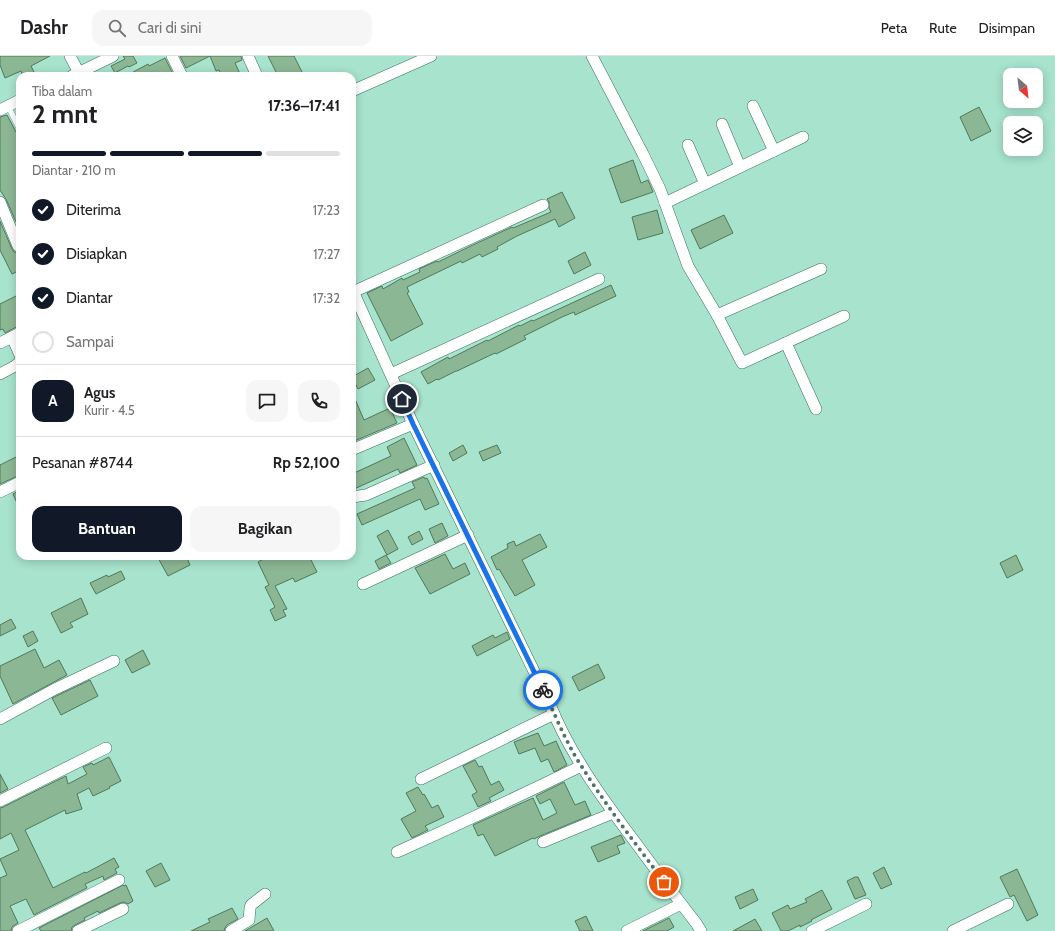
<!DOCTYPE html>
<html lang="id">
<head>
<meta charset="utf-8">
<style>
	:root { --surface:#fff; --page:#f6f6f6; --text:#202124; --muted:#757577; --line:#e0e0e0; --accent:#111827 }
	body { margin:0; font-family:Cabin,sans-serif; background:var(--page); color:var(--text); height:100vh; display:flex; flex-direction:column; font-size:15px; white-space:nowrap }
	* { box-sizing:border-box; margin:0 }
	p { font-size:13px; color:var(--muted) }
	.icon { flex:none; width:22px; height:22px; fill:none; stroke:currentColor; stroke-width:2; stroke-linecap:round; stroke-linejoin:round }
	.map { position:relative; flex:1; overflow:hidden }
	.sheet { position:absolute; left:16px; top:16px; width:340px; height:488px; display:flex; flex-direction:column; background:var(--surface); border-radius:12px; box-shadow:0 2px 10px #0003 }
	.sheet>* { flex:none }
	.needle { width:26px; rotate:152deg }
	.buttons { position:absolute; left:1003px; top:12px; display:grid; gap:8px }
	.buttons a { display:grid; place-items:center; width:40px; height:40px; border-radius:8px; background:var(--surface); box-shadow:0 2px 10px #0003; font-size:20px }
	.pin { position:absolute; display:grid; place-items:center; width:34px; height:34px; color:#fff; margin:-17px; border:2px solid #fff; border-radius:50%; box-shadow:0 1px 4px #0007 }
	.courier { position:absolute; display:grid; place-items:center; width:40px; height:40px; margin:-20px; border:3px solid #1a73e8; border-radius:50%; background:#fff; color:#222; box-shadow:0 1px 5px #0007 }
	.overview em { font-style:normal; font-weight:800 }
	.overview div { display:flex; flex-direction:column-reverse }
	.overview { display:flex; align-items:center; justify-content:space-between; height:68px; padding:0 16px }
	h1 { font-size:26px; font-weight:800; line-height:30px }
	.bar { display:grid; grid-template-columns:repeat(4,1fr); gap:6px 4px; align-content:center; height:48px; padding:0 16px }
	.bar i { height:5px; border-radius:3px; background:var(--line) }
	.bar .current { background:var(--accent) }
	.bar p { grid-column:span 4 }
	.line { display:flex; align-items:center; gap:10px; padding:0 16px; border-top:1px solid var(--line) }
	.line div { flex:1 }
	.round { display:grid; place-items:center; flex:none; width:42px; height:42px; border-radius:12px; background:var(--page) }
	ol { padding:0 16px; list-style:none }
	li { display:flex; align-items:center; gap:12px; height:44px }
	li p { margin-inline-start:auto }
	li .icon { padding:4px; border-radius:50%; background:var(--accent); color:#fff; stroke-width:4 }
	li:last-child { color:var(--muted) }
	li i { width:22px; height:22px; border:2px solid var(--line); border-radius:50% }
	.primary-button { display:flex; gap:8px; margin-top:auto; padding:8px 16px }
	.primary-button a { flex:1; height:46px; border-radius:12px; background:var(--accent); color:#fff; font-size:16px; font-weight:800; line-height:46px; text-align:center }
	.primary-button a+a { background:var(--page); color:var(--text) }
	header { display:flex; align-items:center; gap:24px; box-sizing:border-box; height:56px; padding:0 20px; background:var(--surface); border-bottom:1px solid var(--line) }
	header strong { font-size:19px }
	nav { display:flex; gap:22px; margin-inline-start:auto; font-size:14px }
	.search { width:280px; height:36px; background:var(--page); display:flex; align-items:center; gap:10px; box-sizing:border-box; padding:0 14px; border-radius:12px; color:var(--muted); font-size:15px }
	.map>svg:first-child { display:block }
</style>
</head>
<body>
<header>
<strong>Dashr</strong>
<div class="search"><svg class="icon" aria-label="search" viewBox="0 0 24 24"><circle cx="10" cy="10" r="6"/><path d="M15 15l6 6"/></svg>Cari di sini</div>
<nav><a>Peta</a><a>Rute</a><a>Disimpan</a></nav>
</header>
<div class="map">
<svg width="1055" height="875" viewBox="0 0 1055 875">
	<rect width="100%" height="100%" fill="#a7e3cd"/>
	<!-- building -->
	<g fill="#8cb794" stroke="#50795a">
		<polygon points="0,0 50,0 31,10 34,16 26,20 23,20 21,15 5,22 0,9"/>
		<polygon points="123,0 133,0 137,7 129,11 128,10 115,17 111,10 125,3"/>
		<polygon points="180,0 241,0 242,4 235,7 241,20 222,20 219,14 216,15 210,0 186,12"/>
		<polygon points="268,0 294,0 304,20 278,20"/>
		<polygon points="165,2 174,20 126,20 148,8 149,10"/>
		<polygon points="979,51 991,75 971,85 960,61"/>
		<polygon points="7,59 16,76 20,78 20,164 16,166 6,143 0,134 0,61"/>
		<polygon points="633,104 641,127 648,124 653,136 621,147 609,113"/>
		<polygon points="562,136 575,162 559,171 555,163 517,180 497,191 498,193 482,201 480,198 462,207 461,205 407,231 409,236 407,237 423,268 391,285 367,237 382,230 383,233 402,222 403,224 420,216 419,213 437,205 438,206 475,188 512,171 513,172 551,156 549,152 549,146 547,143"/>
		<polygon points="657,154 663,177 638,184 632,161"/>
		<polygon points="724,159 733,177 700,193 691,174"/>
		<polygon points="0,165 12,193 14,196 20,197 20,214 12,218 0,194"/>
		<polygon points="585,196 591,209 574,218 568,205"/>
		<polygon points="611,229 616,240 575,259 574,256 562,261 524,280 526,283 496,298 495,297 457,315 456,315 438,324 437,323 428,328 421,316 448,301 449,303 487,284 488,285 519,269 520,270 532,264 533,265"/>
		<polygon points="20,238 20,269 5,277 3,273 0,274 0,248"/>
		<polygon points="368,312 375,324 358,333 352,321"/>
		<polygon points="352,336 364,364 390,352 397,367 352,386"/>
		<polygon points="404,382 417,409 400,417 398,413 352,434 352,418 391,400 387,391"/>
		<polygon points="463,389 467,397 453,405 449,397"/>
		<polygon points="497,389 501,397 483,405 479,396"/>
		<polygon points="20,399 20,419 0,428 0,409"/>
		<polygon points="424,421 425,423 427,422 439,448 425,454 420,443 362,469 357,458 415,432 412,426"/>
		<polygon points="20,434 20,454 13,438"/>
		<polygon points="442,467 448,480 435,487 429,473"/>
		<polygon points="388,474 398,493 387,499 377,480"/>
		<polygon points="419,475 423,483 412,489 408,481"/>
		<polygon points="540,478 547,491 522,504 535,529 515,540 499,513 497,514 491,501 508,492 507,488 514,485 516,490"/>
		<polygon points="445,498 453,513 465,507 470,518 430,538 415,512"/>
		<polygon points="386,499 391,507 379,513 375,505"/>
		<polygon points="1016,499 1023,514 1007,522 1000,507"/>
		<polygon points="157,500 186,500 190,509 168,520"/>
		<polygon points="269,500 309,500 317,516 295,526 293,522 275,530 287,553 283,554 286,560 275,565 270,554 275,551 265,531 269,529 258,506"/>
		<polygon points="121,515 125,523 96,538 90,527 107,519 108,521"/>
		<polygon points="81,542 88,558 70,567 73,571 61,577 51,557"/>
		<polygon points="11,563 16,572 0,580 0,569"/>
		<polygon points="33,575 38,585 28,591 23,580"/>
		<polygon points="507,576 510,583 477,600 472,590 493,579 495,582"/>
		<polygon points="35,593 44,612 59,604 67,619 13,648 0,620 0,610"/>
		<polygon points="143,594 150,608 132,617 125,604"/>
		<polygon points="598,608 605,622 579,635 572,621"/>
		<polygon points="90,624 98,640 61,659 52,642"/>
		<polygon points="538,677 544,690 556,685 567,709 554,716 548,703 541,706 535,692 519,698 514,686"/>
		<polygon points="109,701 121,725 109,731 110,732 93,740 89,732 77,738 82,753 66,758 65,754 25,774 53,832 85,816 86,817 114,802 119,811 115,813 117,817 104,824 103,820 85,828 87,832 34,859 26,843 10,850 18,867 12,871 11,875 0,875 0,822 7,819 0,803 19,794 11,777 0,783 0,752 3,751 66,720 68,728 87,718 83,711 92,707 93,709"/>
		<polygon points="475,704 479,711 482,710 491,729 499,725 504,734 489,742 491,745 478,751 472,739 477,736 463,710"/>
		<polygon points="0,718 8,733 0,737"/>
		<polygon points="564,726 575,749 585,745 591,759 540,780 534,783 533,782 495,800 483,778 478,780 473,769 515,750 533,742 543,764 557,757 550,743 540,748 536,740"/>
		<polygon points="418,731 423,739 424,738 432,752 438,749 444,761 425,770 428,774 412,782 401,763 416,755 406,737"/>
		<polygon points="621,779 625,787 617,790 620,797 598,806 591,791"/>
		<polygon points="161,807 170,824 155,831 146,815"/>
		<polygon points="884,811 892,828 881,833 873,817"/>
		<polygon points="1017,813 1038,859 1027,865 1014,839 1010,841 1000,821"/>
		<polygon points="855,821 858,821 866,839 855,843 847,825"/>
		<polygon points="123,829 124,830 126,829 133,845 128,848 124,846 120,847 99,857 98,855 84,862 85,864 75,869 72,871 71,875 41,875 39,872"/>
		<polygon points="753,833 758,844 740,853 735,841"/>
		<polygon points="822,834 832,853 811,864 812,865 800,871 800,869 788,875 781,875 772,857 788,849 790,853 807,846 805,843"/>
		<polygon points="232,852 238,863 227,869 225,872 224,875 191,875 210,866 208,863"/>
		<polygon points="586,860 593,875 580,875 575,865"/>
		<polygon points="267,862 274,875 245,875"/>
		<polygon points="669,862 674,871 667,875 643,875"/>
		<polygon points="755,863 762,875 733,875"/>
	</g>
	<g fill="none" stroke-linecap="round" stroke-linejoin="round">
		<!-- service casing -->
		<g stroke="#37705e" stroke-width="6">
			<polyline id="service" points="8,50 20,74"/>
		</g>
		<!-- minor casing -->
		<g stroke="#37705e" stroke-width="12">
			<g id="minor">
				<polyline points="70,0 79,17"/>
				<polyline points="172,0 182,20"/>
				<polyline points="248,0 257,20"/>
				<polyline points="592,0 643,98 660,133 688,210 717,259 821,213"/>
				<polyline points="72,20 113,0"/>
				<polyline points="352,35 431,0"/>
				<polyline points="753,50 774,95"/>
				<polyline points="0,54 20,44"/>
				<polyline points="722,68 740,111"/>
				<polyline points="688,89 705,128"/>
				<polyline points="0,146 18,190"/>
				<polyline points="665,147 803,81"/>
				<path d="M352,233L413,368L549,646C569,697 602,742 635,786C655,813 675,840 696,867L701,875"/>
				<polyline points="353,236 543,149"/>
				<polyline points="717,259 742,307 844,260"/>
				<polyline points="12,281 20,299"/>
				<polyline points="0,287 18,278"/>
				<polyline points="786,287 816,353"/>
				<polyline points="0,318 15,310 20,306 20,304"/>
				<polyline points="391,318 599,223"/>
				<polyline points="354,393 413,368"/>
				<polyline points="0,436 20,426"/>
				<polyline points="352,441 366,439 434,409"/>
				<polyline points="363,528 468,479"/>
				<polyline points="0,663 55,633 114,605"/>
				<polyline points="421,723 554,658"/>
				<polyline points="0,745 106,692"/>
				<polyline points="543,786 613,757"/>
				<path d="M397,796C459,768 520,740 581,710"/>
				<polyline points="18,875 119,824"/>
				<polyline points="78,875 123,853"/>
				<polyline points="231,875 249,864 250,852 251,849 265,838"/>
				<polyline points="627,875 681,848"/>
				<polyline points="812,875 866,848"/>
				<polyline points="953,875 1008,848"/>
			</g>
		</g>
		<!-- service -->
		<use href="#service" stroke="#fff" stroke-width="5.5"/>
		<!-- minor -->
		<use href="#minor" stroke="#fff" stroke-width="11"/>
	</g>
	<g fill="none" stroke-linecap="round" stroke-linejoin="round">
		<!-- done -->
		<path stroke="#507468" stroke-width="4" stroke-dasharray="0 7.2" d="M543,634C556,660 566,687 582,711C607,751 636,788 664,826"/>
		<!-- route -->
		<polyline stroke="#1a73e8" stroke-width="5" points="402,343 413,368 543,634"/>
	</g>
</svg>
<div class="buttons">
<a><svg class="needle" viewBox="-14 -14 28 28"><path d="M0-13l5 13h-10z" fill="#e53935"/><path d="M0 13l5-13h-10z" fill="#757577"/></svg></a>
<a><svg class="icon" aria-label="layers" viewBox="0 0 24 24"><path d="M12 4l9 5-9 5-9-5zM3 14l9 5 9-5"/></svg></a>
</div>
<div class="pin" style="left:664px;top:826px;background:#ea580c"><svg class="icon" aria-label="bag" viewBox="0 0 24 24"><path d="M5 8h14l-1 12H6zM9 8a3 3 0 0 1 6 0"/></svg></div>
<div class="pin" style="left:402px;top:343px;background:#1f2937"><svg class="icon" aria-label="home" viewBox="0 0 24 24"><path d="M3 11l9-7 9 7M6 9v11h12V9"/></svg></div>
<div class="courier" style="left:543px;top:634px"><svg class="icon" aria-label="bike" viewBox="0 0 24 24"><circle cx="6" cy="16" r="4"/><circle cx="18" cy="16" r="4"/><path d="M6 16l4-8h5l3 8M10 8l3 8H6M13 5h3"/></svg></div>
<section class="sheet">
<div class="overview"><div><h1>2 mnt</h1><p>Tiba dalam</p></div><em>17:36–17:41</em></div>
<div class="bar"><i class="current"></i><i class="current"></i><i class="current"></i><i></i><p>Diantar · 210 m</p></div>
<ol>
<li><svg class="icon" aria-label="check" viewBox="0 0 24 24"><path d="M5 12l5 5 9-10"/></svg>Diterima<p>17:23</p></li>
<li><svg class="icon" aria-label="check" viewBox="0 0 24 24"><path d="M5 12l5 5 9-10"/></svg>Disiapkan<p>17:27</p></li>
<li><svg class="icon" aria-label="check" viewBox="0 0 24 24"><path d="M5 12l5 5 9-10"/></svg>Diantar<p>17:32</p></li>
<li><i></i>Sampai</li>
</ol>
<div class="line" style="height:72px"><b class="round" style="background:var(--accent);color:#fff">A</b><div><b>Agus</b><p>Kurir · 4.5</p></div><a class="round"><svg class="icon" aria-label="chat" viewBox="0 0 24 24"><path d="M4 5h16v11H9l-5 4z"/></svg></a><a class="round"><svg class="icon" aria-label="phone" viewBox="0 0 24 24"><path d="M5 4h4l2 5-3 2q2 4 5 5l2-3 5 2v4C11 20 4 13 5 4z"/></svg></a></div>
<div class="line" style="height:52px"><div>Pesanan #8744</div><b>Rp 52,100</b></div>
<div class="primary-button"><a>Bantuan</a><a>Bagikan</a></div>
</section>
</div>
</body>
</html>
